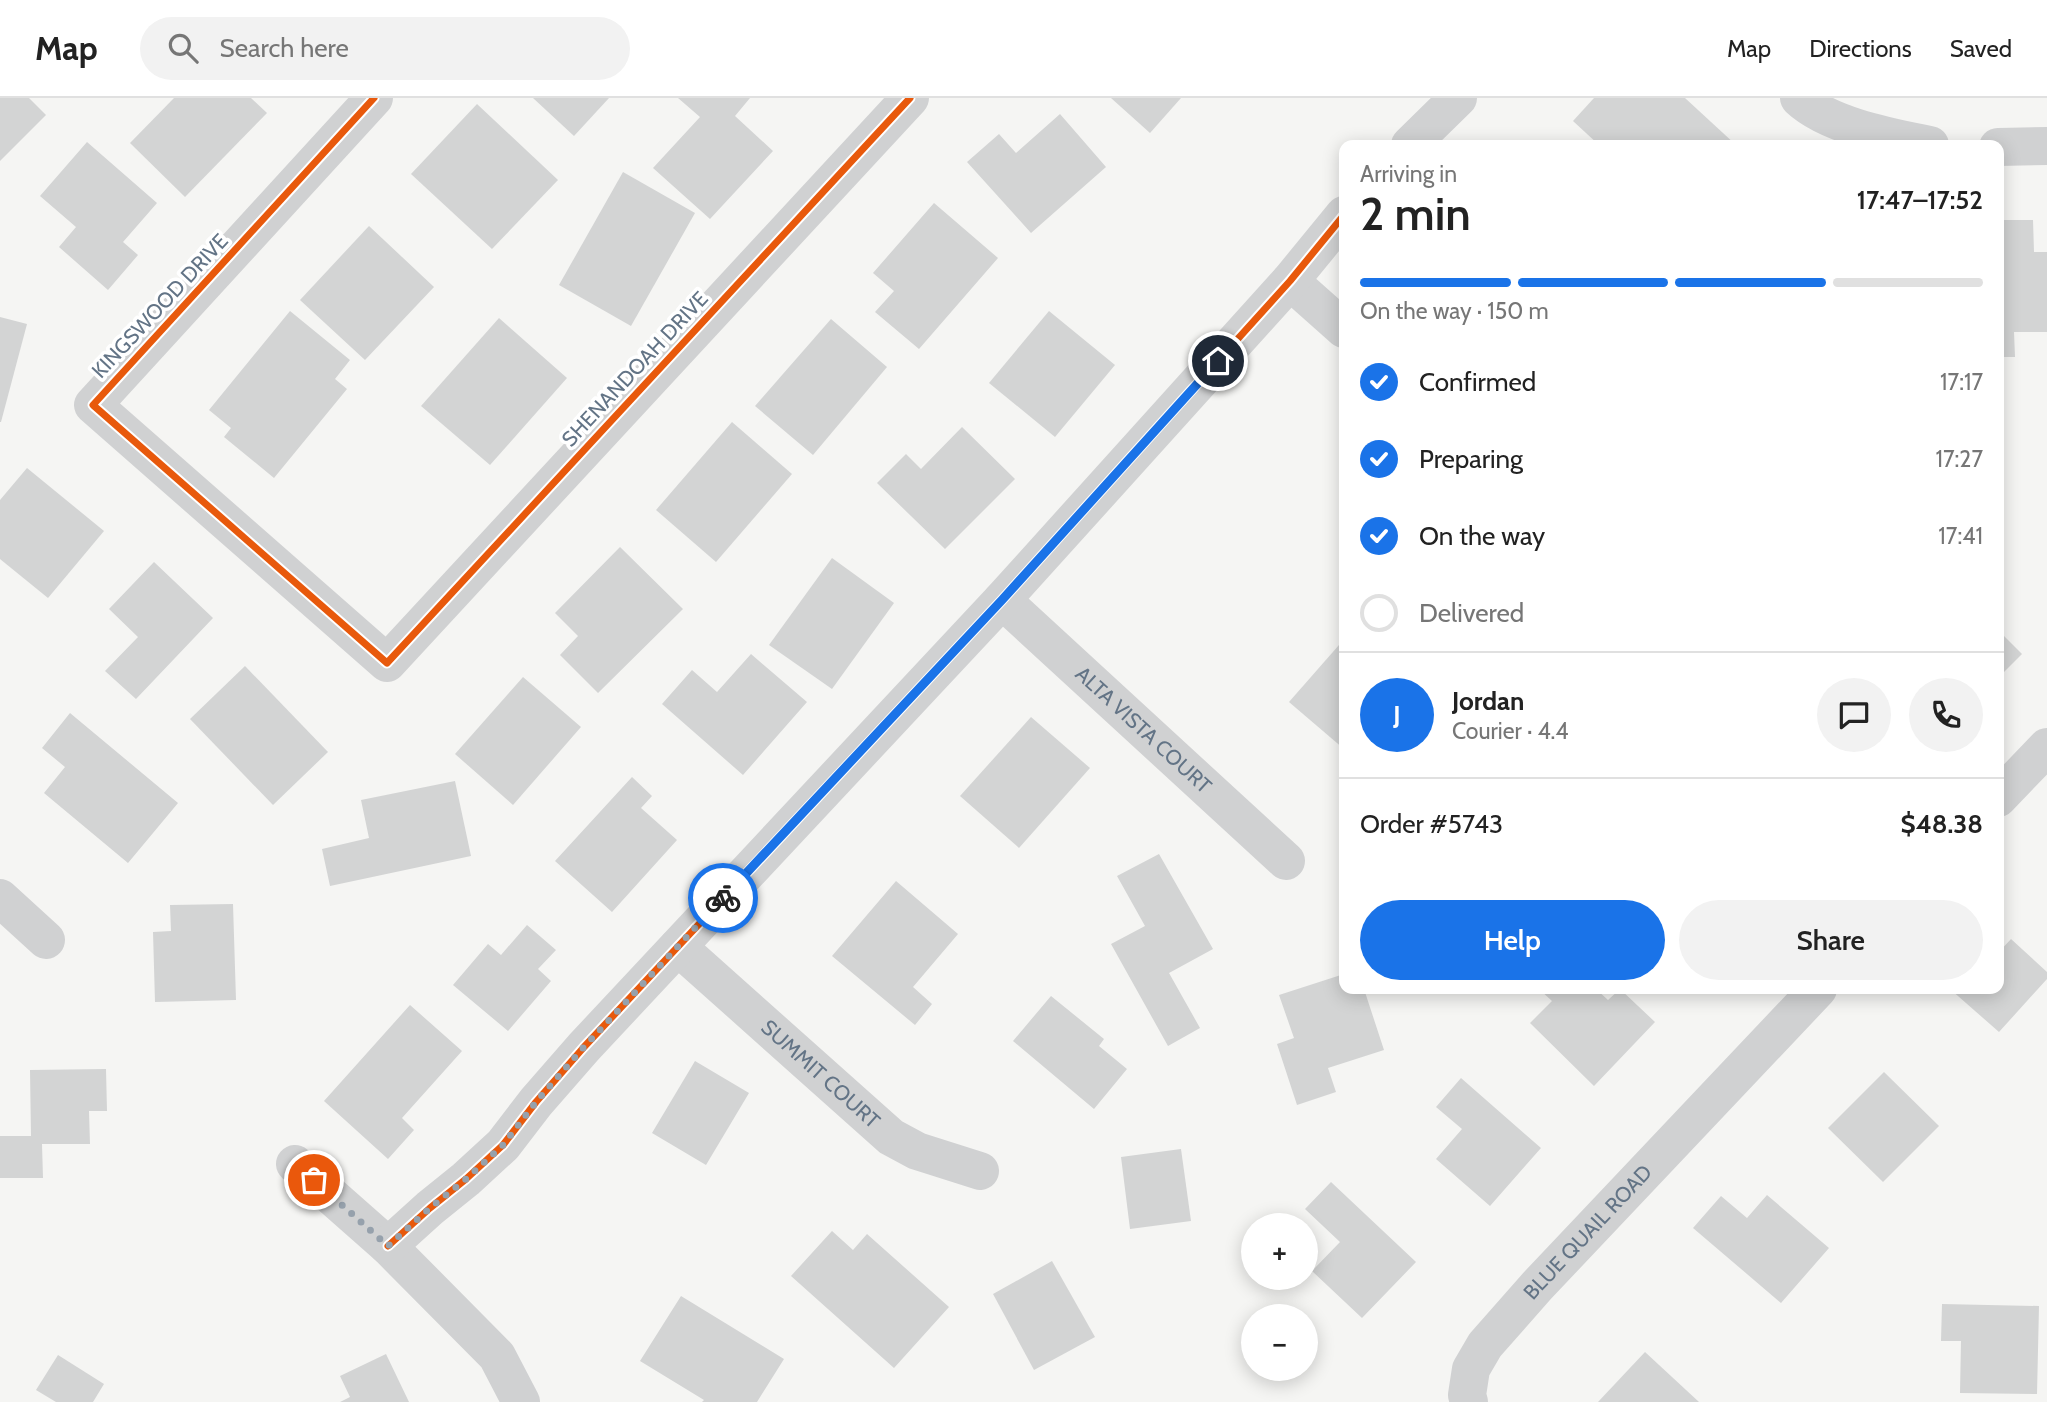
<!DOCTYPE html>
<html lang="en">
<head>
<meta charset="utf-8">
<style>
	:root { --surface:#fff; --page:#f2f2f2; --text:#222; --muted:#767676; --line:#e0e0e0; --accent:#1a73e8 }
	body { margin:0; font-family:Cabin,sans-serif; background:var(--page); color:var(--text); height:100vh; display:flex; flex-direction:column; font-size:26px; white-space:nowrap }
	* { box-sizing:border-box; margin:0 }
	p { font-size:23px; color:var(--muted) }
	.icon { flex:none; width:38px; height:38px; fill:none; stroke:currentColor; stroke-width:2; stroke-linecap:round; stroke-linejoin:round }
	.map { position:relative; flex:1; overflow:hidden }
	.sheet { position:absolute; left:1339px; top:42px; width:665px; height:854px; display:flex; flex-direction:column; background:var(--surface); border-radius:14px; box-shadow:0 4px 18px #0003 }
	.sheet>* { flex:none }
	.buttons { position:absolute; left:1241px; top:1115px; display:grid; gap:14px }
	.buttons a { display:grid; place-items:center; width:77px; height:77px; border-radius:50%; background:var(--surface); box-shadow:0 4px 18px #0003; font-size:35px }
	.pin { position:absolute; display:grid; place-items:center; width:60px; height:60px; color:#fff; margin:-30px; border:4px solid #fff; border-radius:50%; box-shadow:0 2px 7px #0007 }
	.courier { position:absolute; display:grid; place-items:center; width:70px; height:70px; margin:-35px; border:5px solid #1a73e8; border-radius:50%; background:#fff; color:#222; box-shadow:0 2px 9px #0007 }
	.headline em { font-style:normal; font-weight:600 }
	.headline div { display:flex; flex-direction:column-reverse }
	.headline { display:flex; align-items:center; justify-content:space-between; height:119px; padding:0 21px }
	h1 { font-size:46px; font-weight:600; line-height:52px }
	.bar { display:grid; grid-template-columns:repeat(4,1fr); gap:10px 7px; align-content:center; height:84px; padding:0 21px }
	.bar i { height:9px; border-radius:5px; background:var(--line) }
	.bar .active { background:var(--accent) }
	.bar p { grid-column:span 4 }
	.line { display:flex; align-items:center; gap:18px; padding:0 21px; border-top:2px solid var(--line) }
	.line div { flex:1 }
	.round { display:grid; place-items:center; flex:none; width:74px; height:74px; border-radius:37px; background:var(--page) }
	ol { padding:0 21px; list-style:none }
	li { display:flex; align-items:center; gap:21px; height:77px }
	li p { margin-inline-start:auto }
	li .icon { padding:7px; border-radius:50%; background:var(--accent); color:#fff; stroke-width:4 }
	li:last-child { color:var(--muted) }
	li i { width:38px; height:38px; border:4px solid var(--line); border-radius:50% }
	.button { display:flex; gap:14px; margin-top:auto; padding:14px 21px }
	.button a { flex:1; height:80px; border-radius:42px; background:var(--accent); color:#fff; font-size:28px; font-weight:600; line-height:80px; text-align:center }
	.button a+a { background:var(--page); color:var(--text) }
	header { display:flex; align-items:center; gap:42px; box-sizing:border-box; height:98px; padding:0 35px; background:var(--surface); border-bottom:2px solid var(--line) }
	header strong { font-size:33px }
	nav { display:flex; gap:38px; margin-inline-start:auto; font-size:24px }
	.search { width:490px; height:63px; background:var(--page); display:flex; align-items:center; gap:18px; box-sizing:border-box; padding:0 24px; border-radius:38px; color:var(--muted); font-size:26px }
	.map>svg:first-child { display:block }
</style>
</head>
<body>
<header>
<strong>Map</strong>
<div class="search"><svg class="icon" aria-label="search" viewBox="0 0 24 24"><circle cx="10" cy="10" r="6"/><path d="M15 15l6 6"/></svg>Search here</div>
<nav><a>Map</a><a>Directions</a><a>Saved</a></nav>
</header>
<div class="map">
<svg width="2047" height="1304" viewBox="0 0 2047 1304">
	<rect width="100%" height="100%" fill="#f5f5f3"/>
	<!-- building -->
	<g fill="#d3d4d4">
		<polygon points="0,0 29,0 46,17 0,63"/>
		<polygon points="174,0 251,0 267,15 185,99 130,45"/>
		<polygon points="533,0 609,0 574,38"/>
		<polygon points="678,0 750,0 735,18 773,53 710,121 653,70 700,19"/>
		<polygon points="1111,0 1181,0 1150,35"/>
		<polygon points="1594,0 1685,0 1736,47 1599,47 1573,23"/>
		<polygon points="477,6 558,82 492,151 411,76"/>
		<polygon points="1060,16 1106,69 1031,135 967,64 999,36 1016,55"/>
		<polygon points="87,44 157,105 123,144 138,157 108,192 59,149 76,129 40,98"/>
		<polygon points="623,74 695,115 631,228 559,187"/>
		<polygon points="934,105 998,160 919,251 875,214 894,193 873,175"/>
		<polygon points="1998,122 2033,122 2034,154 2047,154 2047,234 2014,234 2015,259 1998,259"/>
		<polygon points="369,128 434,189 365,262 300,202"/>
		<polygon points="290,213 350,262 335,281 347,291 274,380 224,339 231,330 209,312"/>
		<polygon points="1049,213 1115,267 1055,339 989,285"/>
		<polygon points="0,219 27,226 1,324 0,324"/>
		<polygon points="499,220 567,280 490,367 421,308"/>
		<polygon points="831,221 887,269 813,357 755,308"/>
		<polygon points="732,324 792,376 716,464 656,412"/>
		<polygon points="962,329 1015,381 945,451 877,385 906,356 921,371"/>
		<polygon points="27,370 104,433 48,500 0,461 0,402"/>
		<polygon points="620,449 683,511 598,595 560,557 578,538 555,515"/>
		<polygon points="832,460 894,505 832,591 769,547"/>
		<polygon points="154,464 213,520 136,601 105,573 138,539 109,511"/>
		<polygon points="1998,532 2022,556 1998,580"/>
		<polygon points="1339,547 1344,551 1344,651 1289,604"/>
		<polygon points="751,556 807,604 743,677 662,606 692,572 717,594"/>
		<polygon points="245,568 328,654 273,707 190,621"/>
		<polygon points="523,579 581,629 513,707 455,656"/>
		<polygon points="70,615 178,705 128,765 44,695 65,669 42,650"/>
		<polygon points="1031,619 1090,670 1019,750 960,698"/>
		<polygon points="632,679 652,698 641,710 677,742 612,814 555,763"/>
		<polygon points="455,683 471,758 330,788 322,751 369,740 361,702"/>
		<polygon points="1159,756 1213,851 1169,875 1200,930 1168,948 1111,846 1145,828 1117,778"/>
		<polygon points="896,783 958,836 913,889 932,906 915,927 832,858"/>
		<polygon points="233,806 236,902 155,904 153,834 171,833 170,807"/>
		<polygon points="527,827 556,852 538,871 551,883 508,933 453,887 488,846 501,857"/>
		<polygon points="2011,841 2047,874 2047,881 1999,934 1950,891 1998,891 1998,855"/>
		<polygon points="1344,876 1344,891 1364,891 1384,952 1328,970 1336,994 1297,1007 1277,946 1294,940 1279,897"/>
		<polygon points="1539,891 1596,891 1608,902 1620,891 1655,924 1594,988 1530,925 1552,903"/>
		<polygon points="1051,898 1104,941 1099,948 1127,971 1094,1011 1013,943"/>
		<polygon points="410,907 462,953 402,1020 414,1032 388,1061 324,1003"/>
		<polygon points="695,963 749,995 706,1067 652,1035"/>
		<polygon points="106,971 107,1013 89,1013 90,1046 42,1046 43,1080 0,1080 0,1038 31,1038 30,972"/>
		<polygon points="1884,974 1939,1028 1883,1084 1828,1030"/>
		<polygon points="1461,980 1541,1050 1490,1108 1436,1061 1462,1031 1436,1009"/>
		<polygon points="1181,1051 1191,1123 1130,1131 1121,1059"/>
		<polygon points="1331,1084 1416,1164 1362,1220 1312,1173 1340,1144 1305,1111"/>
		<polygon points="1767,1097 1829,1150 1781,1205 1693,1130 1721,1098 1747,1120"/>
		<polygon points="832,1133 853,1152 867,1136 949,1209 894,1270 791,1178"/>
		<polygon points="1052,1163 1095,1239 1034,1272 993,1196"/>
		<polygon points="681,1198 784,1261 757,1304 702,1304 704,1302 640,1263"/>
		<polygon points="1942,1206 2039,1208 2037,1296 1960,1295 1961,1243 1941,1243"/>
		<polygon points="1645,1254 1699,1304 1598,1304"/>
		<polygon points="386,1256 409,1304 340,1304 350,1299 340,1278"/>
		<polygon points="58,1257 104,1286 93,1304 56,1304 36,1292"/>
	</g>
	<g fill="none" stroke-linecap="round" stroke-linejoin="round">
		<!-- street -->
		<g stroke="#d0d1d2" stroke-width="38">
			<polyline points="374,0 93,307 387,565 910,0"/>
			<path d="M1799,0C1829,28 1891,39 1930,47"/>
			<polyline points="1410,47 1458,0"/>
			<polyline points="1998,49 2047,48"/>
			<polyline points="1290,183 1344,231"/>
			<path id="s1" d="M1002,502L1286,763"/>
			<polyline points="1998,700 2047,649"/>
			<polyline points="0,800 46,842"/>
			<path id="s2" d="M678,849L891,1039L917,1053L980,1073"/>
			<polyline points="295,1066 388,1148 497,1258 521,1304"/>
			<polyline points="388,1148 430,1110 466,1081 503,1047 536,1004 584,949 1002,502 1290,183 1344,117"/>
			<path id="s3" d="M1469,1304L1467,1297L1471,1271L1485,1247L1537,1188L1818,891"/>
		</g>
		<!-- cycleway casing -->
		<g stroke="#fff" stroke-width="11">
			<g id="cycleway">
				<polyline points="374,0 93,307 387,565 910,0"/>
				<polyline points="388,1148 430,1110 466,1081 503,1047 536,1004 584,949 1002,502 1290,183 1344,117"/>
			</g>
		</g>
		<!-- cycleway -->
		<use href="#cycleway" stroke="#e8590c" stroke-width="7"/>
	</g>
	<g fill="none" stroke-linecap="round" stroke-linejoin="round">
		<!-- done -->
		<polyline stroke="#96a1ac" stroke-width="7" stroke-dasharray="0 12.6" points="314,1082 388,1148 430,1110 466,1081 503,1047 536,1004 584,949 723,800"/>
		<!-- route -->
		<polyline stroke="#1a73e8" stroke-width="9" points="723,800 1002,502 1218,263"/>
	</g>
	<g text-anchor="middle" stroke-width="7" stroke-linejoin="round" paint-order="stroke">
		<!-- street labels -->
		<g font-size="21" fill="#637486" stroke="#fff">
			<text transform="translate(160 208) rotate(-47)" y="7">KINGSWOOD DRIVE</text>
			<text transform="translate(635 271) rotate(-47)" y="7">SHENANDOAH DRIVE</text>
			<text dy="7" stroke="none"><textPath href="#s1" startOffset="192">ALTA VISTA COURT</textPath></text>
			<text dy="7" stroke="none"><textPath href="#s2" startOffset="191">SUMMIT COURT</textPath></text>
			<text dy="7" stroke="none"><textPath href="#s3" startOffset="214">BLUE QUAIL ROAD</textPath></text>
		</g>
	</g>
</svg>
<div class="buttons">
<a>+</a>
<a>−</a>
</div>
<div class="pin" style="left:314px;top:1082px;background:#ea580c"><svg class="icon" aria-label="bag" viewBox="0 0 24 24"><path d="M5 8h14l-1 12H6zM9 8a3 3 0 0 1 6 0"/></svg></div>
<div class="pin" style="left:1218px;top:263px;background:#1f2937"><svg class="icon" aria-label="home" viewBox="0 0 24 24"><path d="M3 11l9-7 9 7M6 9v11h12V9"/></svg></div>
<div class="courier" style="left:723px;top:800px"><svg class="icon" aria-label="bike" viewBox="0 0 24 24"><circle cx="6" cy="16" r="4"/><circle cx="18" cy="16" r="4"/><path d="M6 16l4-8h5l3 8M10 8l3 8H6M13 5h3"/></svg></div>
<section class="sheet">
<div class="headline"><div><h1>2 min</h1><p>Arriving in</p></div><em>17:47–17:52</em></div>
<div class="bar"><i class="active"></i><i class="active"></i><i class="active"></i><i></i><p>On the way · 150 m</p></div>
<ol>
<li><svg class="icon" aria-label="check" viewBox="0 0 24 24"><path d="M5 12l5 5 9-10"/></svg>Confirmed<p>17:17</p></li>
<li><svg class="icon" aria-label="check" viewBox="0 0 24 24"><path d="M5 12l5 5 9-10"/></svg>Preparing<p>17:27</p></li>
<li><svg class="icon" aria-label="check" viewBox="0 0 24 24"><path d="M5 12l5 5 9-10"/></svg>On the way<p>17:41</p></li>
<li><i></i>Delivered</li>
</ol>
<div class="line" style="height:126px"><b class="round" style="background:var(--accent);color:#fff">J</b><div><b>Jordan</b><p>Courier · 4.4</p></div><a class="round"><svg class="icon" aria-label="chat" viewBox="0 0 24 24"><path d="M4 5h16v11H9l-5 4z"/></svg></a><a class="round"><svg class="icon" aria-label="phone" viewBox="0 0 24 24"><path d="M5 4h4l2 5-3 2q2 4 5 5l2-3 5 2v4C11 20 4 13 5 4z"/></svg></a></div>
<div class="line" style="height:91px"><div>Order #5743</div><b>$48.38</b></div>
<div class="button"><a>Help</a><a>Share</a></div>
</section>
</div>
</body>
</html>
